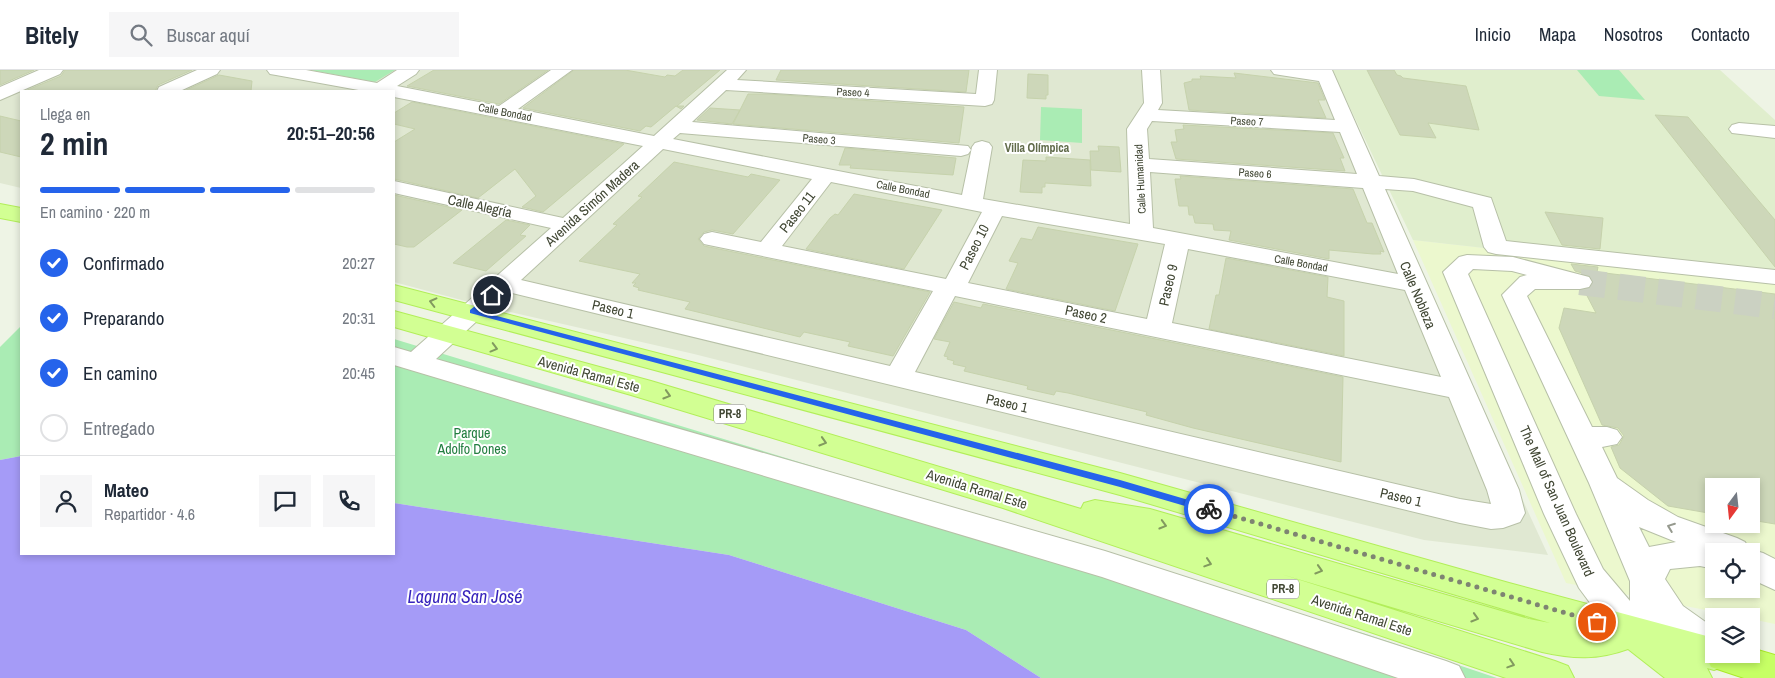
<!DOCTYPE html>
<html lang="es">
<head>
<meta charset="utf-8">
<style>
	:root { --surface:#fff; --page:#f6f6f7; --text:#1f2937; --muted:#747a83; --line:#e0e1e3; --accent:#2563eb }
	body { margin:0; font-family:"Archivo Narrow",sans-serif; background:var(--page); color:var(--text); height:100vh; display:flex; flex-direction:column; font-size:19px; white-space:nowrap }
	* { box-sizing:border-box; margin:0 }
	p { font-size:16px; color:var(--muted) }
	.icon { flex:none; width:28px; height:28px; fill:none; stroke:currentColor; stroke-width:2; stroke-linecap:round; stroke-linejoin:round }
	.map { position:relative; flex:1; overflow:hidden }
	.sheet { position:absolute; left:20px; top:20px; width:375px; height:465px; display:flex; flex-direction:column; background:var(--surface); border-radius:0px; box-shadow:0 2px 8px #0003 }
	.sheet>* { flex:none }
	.needle { width:32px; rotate:195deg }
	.tools { position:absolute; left:1705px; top:408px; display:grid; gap:10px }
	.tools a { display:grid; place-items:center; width:55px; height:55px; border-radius:0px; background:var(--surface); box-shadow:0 2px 8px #0003; font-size:25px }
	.pin { position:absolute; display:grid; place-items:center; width:42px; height:42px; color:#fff; margin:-21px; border:2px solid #fff; border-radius:50%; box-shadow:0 1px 5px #0007 }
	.courier { position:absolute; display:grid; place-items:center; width:50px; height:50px; margin:-25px; border:4px solid #2563eb; border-radius:50%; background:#fff; color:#222; box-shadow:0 1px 6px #0007 }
	.summary em { font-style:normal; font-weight:700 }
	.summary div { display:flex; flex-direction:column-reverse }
	.summary { display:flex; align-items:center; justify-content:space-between; height:85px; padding:0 20px }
	h1 { font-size:32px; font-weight:700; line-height:38px }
	.bar { display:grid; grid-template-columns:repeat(4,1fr); gap:8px 5px; align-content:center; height:60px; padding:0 20px }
	.bar i { height:6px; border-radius:4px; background:var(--line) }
	.bar .current { background:var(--accent) }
	.bar p { grid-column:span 4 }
	.line { display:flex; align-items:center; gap:12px; padding:0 20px; border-top:1px solid var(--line) }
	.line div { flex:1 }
	.round { display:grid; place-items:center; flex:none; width:52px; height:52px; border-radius:0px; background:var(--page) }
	ol { padding:0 20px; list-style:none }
	li { display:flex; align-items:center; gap:15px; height:55px }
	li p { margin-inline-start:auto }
	li .icon { padding:5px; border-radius:50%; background:var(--accent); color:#fff; stroke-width:4 }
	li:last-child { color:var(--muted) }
	li i { width:28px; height:28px; border:2px solid var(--line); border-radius:50% }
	header { display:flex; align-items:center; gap:30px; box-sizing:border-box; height:70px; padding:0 25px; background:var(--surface); border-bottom:1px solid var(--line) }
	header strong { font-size:24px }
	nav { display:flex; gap:28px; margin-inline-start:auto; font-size:18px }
	.search { width:350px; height:45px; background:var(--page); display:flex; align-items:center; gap:12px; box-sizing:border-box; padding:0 18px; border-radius:0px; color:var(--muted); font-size:19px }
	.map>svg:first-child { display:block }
</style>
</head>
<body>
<header>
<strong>Bitely</strong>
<div class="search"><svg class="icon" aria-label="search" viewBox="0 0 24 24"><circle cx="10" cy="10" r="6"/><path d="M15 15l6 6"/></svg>Buscar aquí</div>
<nav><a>Inicio</a><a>Mapa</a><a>Nosotros</a><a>Contacto</a></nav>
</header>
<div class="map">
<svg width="1775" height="608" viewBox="0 0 1775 608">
	<rect width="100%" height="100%" fill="#eef4e5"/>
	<!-- residential -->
	<polygon fill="#e0e8d2" points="0,0 1319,0 1327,5 1548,485 1424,470 694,284 484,236 394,212 394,21 21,21 21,118 0,113"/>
	<!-- commercial -->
	<path fill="#ecf8ce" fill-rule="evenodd" d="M1413,170L1775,211V554L1751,549V546H1737L1566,513ZM1714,416H1751V454H1714ZM1714,481H1751V519H1714Z"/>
	<!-- education -->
	<polygon fill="#e0eecd" points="1332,0 1720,0 1775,50 1775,211 1413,170"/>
	<!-- green -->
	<g fill="#aaecb4">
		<polygon points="310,0 395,0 375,12"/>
		<polygon points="1577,0 1619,0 1645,30 1599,26"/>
		<polygon points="1041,37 1082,39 1082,73 1040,70"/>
		<polygon points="21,256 21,386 0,390 0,277"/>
		<polygon points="394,269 1369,565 1497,608 1041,608 966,560 729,485 394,433"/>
	</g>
	<!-- water -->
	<polygon fill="#a59bf7" points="21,386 21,484 394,484 394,433 729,485 966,560 1041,608 0,608 0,390"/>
	<!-- building -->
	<g fill="#cdd7b9" stroke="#c6d2ac">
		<polygon points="0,0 34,0 0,15"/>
		<polygon points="65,0 192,0 158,15 155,21 25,21 61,6"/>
		<polygon points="434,0 548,0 499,34 407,16"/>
		<polygon points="574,0 625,0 665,7 667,5 675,6 683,0 720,0 677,36 684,36 681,39 676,36 651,57 646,56 640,61 523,38"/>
		<polygon points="781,0 969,0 966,22 776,10"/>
		<polygon points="1367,0 1394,0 1397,5 1401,6 1403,8 1466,16 1479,60 1428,53 1436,68 1400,65"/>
		<polygon points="1234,3 1318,13 1325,30 1318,30 1326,48 1189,40 1184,13 1192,11 1192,9 1201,9 1200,6 1236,8"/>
		<polygon points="1028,4 1048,5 1048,25 1046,25 1046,29 1027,28"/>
		<polygon points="219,5 252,11 251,21 184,21"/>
		<polygon points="748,24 768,24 964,37 959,73 733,54 740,40 732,54 697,50 710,38 740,40"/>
		<polygon points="412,32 624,74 543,142 522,137 536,126 515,99 478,128 394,109 394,72 415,59 394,54 394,43"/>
		<polygon points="1655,45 1688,47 1775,150 1775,197"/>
		<polygon points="0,46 21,51 21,87 0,82"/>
		<polygon points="1183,55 1333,63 1344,88 1340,88 1345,101 1176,89 1171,72 1177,72 1175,60 1184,59"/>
		<polygon points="1098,76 1119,77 1121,102 1091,100 1090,81 1099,81"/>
		<polygon points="845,78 956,88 953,105 850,98 851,95 839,95"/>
		<polygon points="1046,87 1090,90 1091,116 1045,113 1045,117 1042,117 1042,123 1020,122 1023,90 1046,91"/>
		<polygon points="674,92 748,107 751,104 780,110 733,164 712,160 704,162 698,169 704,176 930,222 893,286 848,276 850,272 804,262 800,267 685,239 690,232 638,220 639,218 633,216 636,213 632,213 640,204 579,191 617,155 613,154 642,127 638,126"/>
		<polygon points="1180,106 1353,119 1367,153 1372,153 1384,182 1380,181 1381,184 1373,184 1329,180 1329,189 1229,170 1231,161 1214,160 1213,154 1195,153 1193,145 1189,145 1188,136 1179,136 1175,109 1181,109"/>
		<polygon points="854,124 942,140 904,199 806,179 830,148 835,144 838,145"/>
		<polygon points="394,125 462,140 414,177 407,177 394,174"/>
		<polygon points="1545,142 1603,148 1600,179 1562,175"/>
		<polygon points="506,150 530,155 520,165 526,166 486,201 453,193"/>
		<polygon points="1038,157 1138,174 1115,241 1006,219 1018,193 1009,191 1021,168 1032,170"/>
		<polygon points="1226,188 1328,207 1327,227 1344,231 1344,286 1209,259 1216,225 1219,225"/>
		<polygon points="1571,194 1598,197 1597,202 1775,224 1775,454 1751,450 1751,416 1714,416 1714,444 1668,436 1620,398 1611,377 1619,375 1624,366 1618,358 1602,355 1559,258 1564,238 1596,243 1584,220 1591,218 1594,211 1589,205 1575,201"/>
		<polygon points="954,232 981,238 983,234 1343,307 1341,392 1193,358 1146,345 1147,342 1068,323 1056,321 1054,325 1027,319 1028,316 964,301 966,297 953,294 954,291 947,289 948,287 944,286 950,272 934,269"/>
	</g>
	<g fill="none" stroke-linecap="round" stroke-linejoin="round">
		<!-- minor-tunnel -->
		<polyline stroke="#cbd1c2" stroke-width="26" stroke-dasharray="26 13" stroke-linecap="butt" points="1580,212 1775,236"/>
		<!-- minor casing -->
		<g stroke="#b7c0a7" stroke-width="2">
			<g id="minor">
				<polygon points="39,0 63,0 60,4 0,30 0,17"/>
				<polygon points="197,0 220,0 217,4 180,21 157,21 159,17"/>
				<path d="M267,0H306L377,13L397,0H419L416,4L397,16L499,36L551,0H572L518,39L654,66L727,0H746L737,10L976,24L979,0H997L994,30L992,34L985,36L726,20L692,52L968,76L971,80L968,84L961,86L680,63L673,69L962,125L972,77L975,73L982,71L989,73L992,77L983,129L1130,154L1127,59L1144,33L1142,0H1160L1162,33L1158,40L1335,50L1319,11L1280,5L1274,4L1271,0H1332L1379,106L1414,109L1491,128L1506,171L1775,200V214L1496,184L1488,182L1484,177L1473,137L1413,121L1385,119L1519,420L1525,443L1520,452L1503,458L1491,459L1460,453L508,222L436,289L1105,481L1446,591L1459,596L1465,608H1398L1102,507L394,295V277L411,282L551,158L394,123V111L563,148L643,76L394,27V21H364L276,5L270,4ZM1152,51L1340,62L1357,104L1149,89L1147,59ZM663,79L812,109L761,172L712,162L704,164L700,169L704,174L933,221L890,296L521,210ZM1150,102L1363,118L1398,204L1153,158ZM831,112L982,142L946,209L782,176ZM1002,146L1165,174L1147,249L968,213ZM1188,179L1405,220L1441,307L1172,253ZM955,226L1449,327L1487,420L1491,434L1460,429L915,302Z"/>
				<polygon points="1739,53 1775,56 1775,68 1732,63 1729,59 1732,55"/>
				<path d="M1467,185L1513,187L1589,207L1592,212L1589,217L1580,219H1535L1527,226L1592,357H1607L1617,360L1622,367L1617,374L1602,377L1617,408L1648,430L1678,447L1737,468L1745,472L1749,479L1763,483L1775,489V520L1751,509V481H1714V499L1700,496L1670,499L1665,509L1683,536L1714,558V584H1730L1727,590L1714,595L1701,590L1657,554L1645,572L1632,576L1619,572L1579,518L1544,444L1443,202L1459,187ZM1473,199L1512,201L1527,205L1520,207L1502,225L1589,413L1630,511V531L1603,499L1576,444L1468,204ZM1639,457L1676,472L1649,477Z"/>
			</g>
		</g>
		<!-- major casing -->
		<g stroke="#b2ee59" stroke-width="2">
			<g id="major">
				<polygon points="0,134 21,138 21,152 0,148"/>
				<path d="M394,215L1120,403L1509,513L1714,568V584H1732L1727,595L1714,600L1707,598L1712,608H1665L1628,579C1598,590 1573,589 1542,582L1281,504L1555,591L1568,596L1574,608H1506L1003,438L631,325L394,257V241L651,311L1081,439L1084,433L1095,430L1150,439L1529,549L1550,553L1120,425L394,230Z"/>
			</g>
		</g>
		<!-- highway casing -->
		<g stroke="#aaeb28" stroke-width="2">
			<polygon id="highway" points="1714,574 1714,584 1751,584 1751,578 1775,585 1775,608 1744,608 1711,597 1706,586 1711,575"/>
		</g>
		<!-- minor -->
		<use href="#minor" fill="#fff" fill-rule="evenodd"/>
		<!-- major -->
		<use href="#major" fill="#d2ff93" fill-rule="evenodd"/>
		<!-- highway -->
		<use href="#highway" fill="#c6ff65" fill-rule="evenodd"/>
	</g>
	<!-- one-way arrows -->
	<defs><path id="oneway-chevron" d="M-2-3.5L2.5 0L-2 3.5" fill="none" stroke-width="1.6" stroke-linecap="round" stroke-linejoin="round" transform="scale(1.25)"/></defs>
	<g stroke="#829a5f">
		<use href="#oneway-chevron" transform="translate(433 232) rotate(-166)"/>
		<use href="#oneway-chevron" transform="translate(494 278) rotate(15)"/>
		<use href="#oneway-chevron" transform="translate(667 325) rotate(17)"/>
		<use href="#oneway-chevron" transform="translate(823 372) rotate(17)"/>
		<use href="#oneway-chevron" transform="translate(1163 455) rotate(16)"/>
		<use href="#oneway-chevron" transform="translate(1208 493) rotate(18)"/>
		<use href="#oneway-chevron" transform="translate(1319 500) rotate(17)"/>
		<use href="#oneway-chevron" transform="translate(1475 548) rotate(17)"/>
		<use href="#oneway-chevron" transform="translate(1511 594) rotate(18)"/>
	</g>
	<use stroke="#969a8f" href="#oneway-chevron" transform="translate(1671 457) rotate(-159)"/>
	<!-- route -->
	<polygon fill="#2563eb" points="492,223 495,224 495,227 478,241 1120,410 1209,436 1213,439 1209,443 1120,417 470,243 470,240"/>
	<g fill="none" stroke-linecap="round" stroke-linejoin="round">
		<!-- done -->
		<polyline stroke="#7e8472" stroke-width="5" stroke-dasharray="0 9" points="1209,439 1597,552"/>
	</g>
	<g text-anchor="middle" stroke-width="4" stroke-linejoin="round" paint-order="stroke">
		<!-- far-street labels -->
		<g font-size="11" fill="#414734" stroke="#fff">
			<text transform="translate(853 22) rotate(3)" y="4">Paseo 4</text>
			<text transform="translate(505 42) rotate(11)" y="4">Calle Bondad</text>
			<text transform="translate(1247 51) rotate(3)" y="4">Paseo 7</text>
			<text transform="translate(819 69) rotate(5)" y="4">Paseo 3</text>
			<text transform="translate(1255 103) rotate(4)" y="4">Paseo 6</text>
			<text transform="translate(1140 109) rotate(-93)" y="4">Calle Humanidad</text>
			<text transform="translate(903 119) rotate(11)" y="4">Calle Bondad</text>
			<text transform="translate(1301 193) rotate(10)" y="4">Calle Bondad</text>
		</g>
		<!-- far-neighbourhood labels -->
		<g font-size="12" font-weight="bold" fill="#616b4a" stroke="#fff">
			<text x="1037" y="82">Villa Olímpica</text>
		</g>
		<!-- shield labels -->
		<g fill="#fff" stroke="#7a7e71" stroke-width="1">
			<rect x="714" y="334.5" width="32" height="19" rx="4"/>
			<rect x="1267" y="509.5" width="32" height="19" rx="4"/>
		</g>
		<g font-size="12" font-weight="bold" fill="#414734">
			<text x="730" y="348">PR-8</text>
			<text x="1283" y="523">PR-8</text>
		</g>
		<!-- street labels -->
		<g font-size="14" fill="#414734" stroke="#fff">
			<text transform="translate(592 133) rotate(-42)" y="5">Avenida Simón Madera</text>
			<text transform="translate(480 136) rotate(12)" y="5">Calle Alegría</text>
			<text transform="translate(797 142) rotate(-52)" y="5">Paseo 11</text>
			<text transform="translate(974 177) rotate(-63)" y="5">Paseo 10</text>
			<text transform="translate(1168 215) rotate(-77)" y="5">Paseo 9</text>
			<text transform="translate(1418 225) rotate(67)" y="5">Calle Nobleza</text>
			<text transform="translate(613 239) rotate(13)" y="5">Paseo 1</text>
			<text transform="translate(1086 244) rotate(12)" y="5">Paseo 2</text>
			<text transform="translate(589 304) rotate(15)" y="5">Avenida Ramal Este</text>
			<text transform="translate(1007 333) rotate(13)" y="5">Paseo 1</text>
			<text transform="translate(977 419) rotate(17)" y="5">Avenida Ramal Este</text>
			<text transform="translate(1401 427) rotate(13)" y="5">Paseo 1</text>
			<text transform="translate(1557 431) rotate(66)" y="5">The Mall of San Juan Boulevard</text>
			<text transform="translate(1362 545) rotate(18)" y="5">Avenida Ramal Este</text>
		</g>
		<!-- park labels -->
		<g font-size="14" fill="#227e40" stroke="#fff">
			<text x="472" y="368">Parque<tspan x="472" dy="16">Adolfo Dones</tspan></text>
		</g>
		<!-- near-water labels -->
		<g font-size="18" font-style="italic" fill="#3724bc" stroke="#fff">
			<text x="465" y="533">Laguna San José</text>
		</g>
	</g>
</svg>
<div class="tools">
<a><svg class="needle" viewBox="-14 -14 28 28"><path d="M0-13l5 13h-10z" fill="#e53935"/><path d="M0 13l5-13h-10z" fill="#747a83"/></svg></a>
<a><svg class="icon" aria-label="locate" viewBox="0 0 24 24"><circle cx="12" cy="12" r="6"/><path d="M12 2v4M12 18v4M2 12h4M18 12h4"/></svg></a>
<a><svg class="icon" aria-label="layers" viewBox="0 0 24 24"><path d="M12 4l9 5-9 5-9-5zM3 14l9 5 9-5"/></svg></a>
</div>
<div class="pin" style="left:1597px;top:552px;background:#ea580c"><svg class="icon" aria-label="bag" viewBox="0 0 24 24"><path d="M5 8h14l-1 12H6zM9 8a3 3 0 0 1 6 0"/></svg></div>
<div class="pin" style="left:492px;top:225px;background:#1f2937"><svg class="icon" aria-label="home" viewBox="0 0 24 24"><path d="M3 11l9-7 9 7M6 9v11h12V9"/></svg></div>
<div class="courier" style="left:1209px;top:439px"><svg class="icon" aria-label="bike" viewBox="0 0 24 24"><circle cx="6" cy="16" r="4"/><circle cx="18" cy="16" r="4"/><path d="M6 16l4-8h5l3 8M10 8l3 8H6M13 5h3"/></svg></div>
<section class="sheet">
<div class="summary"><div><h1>2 min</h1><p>Llega en</p></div><em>20:51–20:56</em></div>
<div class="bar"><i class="current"></i><i class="current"></i><i class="current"></i><i></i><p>En camino · 220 m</p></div>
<ol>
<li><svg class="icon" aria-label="check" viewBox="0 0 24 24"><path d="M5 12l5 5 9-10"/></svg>Confirmado<p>20:27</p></li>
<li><svg class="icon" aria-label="check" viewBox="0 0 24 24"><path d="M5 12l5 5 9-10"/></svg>Preparando<p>20:31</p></li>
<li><svg class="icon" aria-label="check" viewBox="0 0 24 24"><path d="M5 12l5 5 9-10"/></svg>En camino<p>20:45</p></li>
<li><i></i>Entregado</li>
</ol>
<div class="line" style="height:90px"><a class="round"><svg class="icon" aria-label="person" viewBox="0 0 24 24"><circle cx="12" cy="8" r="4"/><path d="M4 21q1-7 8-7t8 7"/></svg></a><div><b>Mateo</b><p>Repartidor · 4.6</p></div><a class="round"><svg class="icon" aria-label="chat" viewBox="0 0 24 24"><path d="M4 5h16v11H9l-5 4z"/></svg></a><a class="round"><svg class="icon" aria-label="phone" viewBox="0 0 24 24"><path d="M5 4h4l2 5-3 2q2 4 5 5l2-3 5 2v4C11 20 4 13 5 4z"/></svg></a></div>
</section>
</div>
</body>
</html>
